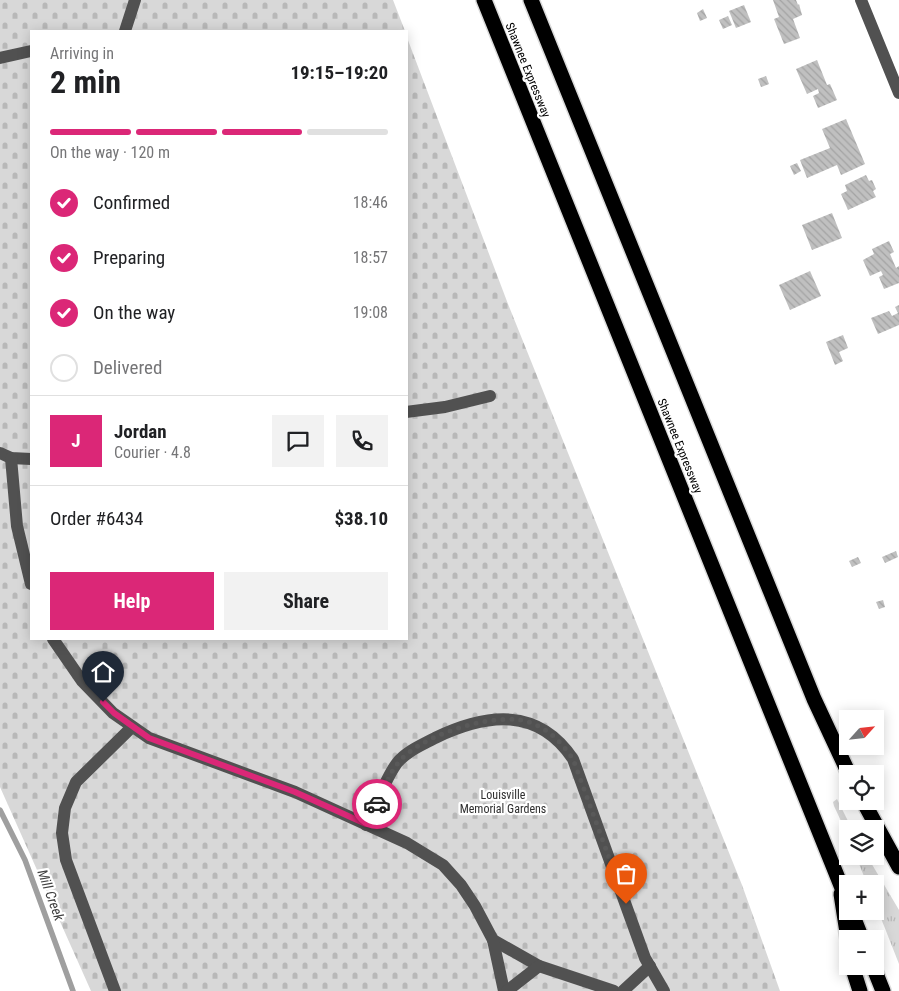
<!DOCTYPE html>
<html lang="en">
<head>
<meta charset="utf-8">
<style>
	:root { --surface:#fff; --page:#f2f2f2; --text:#202124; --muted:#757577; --line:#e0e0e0; --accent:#db2777 }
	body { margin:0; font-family:"Roboto Condensed",sans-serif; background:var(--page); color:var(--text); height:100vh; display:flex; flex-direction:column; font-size:19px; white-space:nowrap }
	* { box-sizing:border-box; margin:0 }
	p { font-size:16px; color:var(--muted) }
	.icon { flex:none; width:28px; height:28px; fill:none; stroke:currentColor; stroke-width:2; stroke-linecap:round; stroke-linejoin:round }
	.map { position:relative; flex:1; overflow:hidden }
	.sheet { position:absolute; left:30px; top:30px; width:378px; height:610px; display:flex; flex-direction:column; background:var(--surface); border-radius:0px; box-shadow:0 2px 12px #0003 }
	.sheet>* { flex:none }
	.needle { width:32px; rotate:63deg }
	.tools { position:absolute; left:839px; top:710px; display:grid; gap:10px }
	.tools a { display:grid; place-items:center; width:45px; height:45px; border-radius:0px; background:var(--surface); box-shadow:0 2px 12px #0003; font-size:25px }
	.pin { position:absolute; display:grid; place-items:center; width:42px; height:42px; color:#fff; margin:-51px -21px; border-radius:50% 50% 50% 0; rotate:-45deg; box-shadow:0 0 5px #0007 }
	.pin .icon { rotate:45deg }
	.courier { position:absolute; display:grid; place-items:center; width:50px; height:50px; margin:-25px; border:4px solid #db2777; border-radius:50%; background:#fff; color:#222; box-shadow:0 1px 6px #0007 }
	.overview em { font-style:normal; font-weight:700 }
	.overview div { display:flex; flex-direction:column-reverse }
	.overview { display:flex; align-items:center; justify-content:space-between; height:85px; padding:0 20px }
	h1 { font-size:32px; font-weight:700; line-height:38px }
	.bar { display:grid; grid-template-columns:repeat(4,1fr); gap:8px 5px; align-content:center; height:60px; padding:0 20px }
	.bar i { height:6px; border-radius:4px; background:var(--line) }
	.bar .selected { background:var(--accent) }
	.bar p { grid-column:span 4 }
	.line { display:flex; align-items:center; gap:12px; padding:0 20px; border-top:1px solid var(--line) }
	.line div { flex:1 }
	.round { display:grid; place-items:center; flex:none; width:52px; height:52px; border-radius:0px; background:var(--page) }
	ol { padding:0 20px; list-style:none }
	li { display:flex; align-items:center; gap:15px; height:55px }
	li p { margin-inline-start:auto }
	li .icon { padding:5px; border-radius:50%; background:var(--accent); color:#fff; stroke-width:4 }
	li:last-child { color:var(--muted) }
	li i { width:28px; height:28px; border:2px solid var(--line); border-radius:50% }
	.button { display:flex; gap:10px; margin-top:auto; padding:10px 20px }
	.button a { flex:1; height:58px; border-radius:0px; background:var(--accent); color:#fff; font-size:20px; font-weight:700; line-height:58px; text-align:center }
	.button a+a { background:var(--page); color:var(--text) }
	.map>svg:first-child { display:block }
</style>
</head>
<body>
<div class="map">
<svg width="899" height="991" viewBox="0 0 899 991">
	<defs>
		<pattern id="grass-tufts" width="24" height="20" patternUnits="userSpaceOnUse" patternTransform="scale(1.25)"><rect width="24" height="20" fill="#d8d8d8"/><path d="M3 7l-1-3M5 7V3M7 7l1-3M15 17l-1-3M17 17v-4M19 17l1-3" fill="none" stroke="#b8b8b8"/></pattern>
		<pattern id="cemetery-stones" width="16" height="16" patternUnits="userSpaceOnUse" patternTransform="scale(1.25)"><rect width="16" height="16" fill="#d8d8d8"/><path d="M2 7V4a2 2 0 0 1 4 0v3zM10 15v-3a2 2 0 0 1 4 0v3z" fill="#b8b8b8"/></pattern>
		<pattern id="building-back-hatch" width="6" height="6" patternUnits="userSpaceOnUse" patternTransform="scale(1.25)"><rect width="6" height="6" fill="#c0c0c0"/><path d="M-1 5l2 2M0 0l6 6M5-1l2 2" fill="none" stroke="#a3a3a3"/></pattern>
	</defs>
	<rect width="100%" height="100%" fill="#fff"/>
	<!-- grass -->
	<g fill="url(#grass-tufts)">
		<polygon points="837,799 852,829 848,829 847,834 834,806 833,802"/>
		<polygon points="856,856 867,856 899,910 899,964 875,903 875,884 867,884"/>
	</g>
	<!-- cemetery -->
	<polygon fill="url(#cemetery-stones)" points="0,0 393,0 405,31 31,31 31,639 406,639 406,35 508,304 742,885 780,991 91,991 0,787"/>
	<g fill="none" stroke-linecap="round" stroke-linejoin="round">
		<!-- stream -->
		<polyline stroke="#9f9f9f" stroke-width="5.5" points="0,810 25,860 73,991"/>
	</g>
	<!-- building -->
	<g fill="url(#building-back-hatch)">
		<polygon points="773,0 796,0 798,5 799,4 802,15 793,19 800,38 784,44 774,19 779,17"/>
		<polygon points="744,5 751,22 736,28 729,11"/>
		<polygon points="703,9 707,18 700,21 697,13"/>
		<polygon points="728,16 732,25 723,29 719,20"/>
		<polygon points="817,60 827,85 830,84 837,100 818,108 813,96 819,93 818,89 807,94 796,69"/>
		<polygon points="766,76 769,84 761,87 758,79"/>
		<polygon points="846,119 865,164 841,175 837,165 807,178 800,160 830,148 822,129"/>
		<polygon points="797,163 801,171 794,175 790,166"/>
		<polygon points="866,175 869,181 872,180 876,189 873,191 876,197 848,210 841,194 847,191 845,185"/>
		<polygon points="832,213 842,238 812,250 802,225"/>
		<polygon points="889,241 894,252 890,254 896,268 899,266 899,283 884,289 879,277 883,275 881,271 870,276 863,260 874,254 872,249"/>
		<polygon points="810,271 821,296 790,310 779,285"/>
		<polygon points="899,305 899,325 878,334 871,318 889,311 892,316 898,313 895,307"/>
		<polygon points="843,335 848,348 839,352 843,361 835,365 826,342"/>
		<polygon points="896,551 898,557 885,563 882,557"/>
		<polygon points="858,557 861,563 852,567 849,561"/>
		<polygon points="883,600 885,607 879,609 876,602"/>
	</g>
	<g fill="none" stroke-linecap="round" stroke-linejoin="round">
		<!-- highway casing -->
		<g stroke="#dbdbdb" stroke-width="18">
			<g id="highway">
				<polyline points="484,0 848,903"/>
				<polyline points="531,0 814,699 849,774"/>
				<polyline points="863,801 899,867"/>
				<polyline points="841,894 848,939"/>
				<polyline points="851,911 862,939"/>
				<polyline points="852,966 860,991"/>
				<polyline points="873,966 883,991"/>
			</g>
		</g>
		<!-- minor -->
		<g stroke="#515151" stroke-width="12">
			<polyline points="861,0 899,93"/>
			<polyline points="125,31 135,0"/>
			<polyline points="0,58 31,51"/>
			<polyline points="406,412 445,407 490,396"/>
			<polyline points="0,453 11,458 31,459"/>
			<polyline points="11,458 17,526 31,584"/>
			<polyline points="53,639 82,681 113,713 149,738 295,792 407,843 443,865 461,885 475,906 493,940 539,966 614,991"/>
			<path d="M366,825C376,806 385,779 397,763C407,751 422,745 435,738C487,713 538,707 573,759L645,958L664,991"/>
			<polyline points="493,940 504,991"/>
			<polyline points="115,991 66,860 62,833 65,808 76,782 132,727"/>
			<polyline points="507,991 539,966"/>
			<polyline points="623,991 650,966"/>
		</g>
		<!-- highway -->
		<use href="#highway" stroke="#000" stroke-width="15"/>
	</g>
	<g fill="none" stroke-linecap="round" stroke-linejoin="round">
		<!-- done -->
		<path stroke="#595959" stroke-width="5" stroke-dasharray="0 9" d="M377,804C383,791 389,774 398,763C419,736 486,715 520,720C544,724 560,740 573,759L626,904"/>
		<!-- route -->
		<polyline stroke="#db2777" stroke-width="6" points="103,702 114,713 149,738 295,792 366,824 377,804"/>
	</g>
	<g text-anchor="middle" stroke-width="4.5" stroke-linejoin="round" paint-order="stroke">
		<!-- street labels -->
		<g font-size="12" fill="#000" stroke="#fff">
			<text transform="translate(528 70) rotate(68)" y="4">Shawnee Expressway</text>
			<text transform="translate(680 446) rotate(68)" y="4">Shawnee Expressway</text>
		</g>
		<!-- park labels -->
		<g font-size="12" fill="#2f2f2f" stroke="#fff">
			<text x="503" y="799">Louisville<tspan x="503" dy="14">Memorial Gardens</tspan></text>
		</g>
		<!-- water labels -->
		<g font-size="14" font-style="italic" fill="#404040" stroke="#fff">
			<text transform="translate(51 895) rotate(70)" y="5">Mill Creek</text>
		</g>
	</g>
</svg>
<div class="tools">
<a><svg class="needle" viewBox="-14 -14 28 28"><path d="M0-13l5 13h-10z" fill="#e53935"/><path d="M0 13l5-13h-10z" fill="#757577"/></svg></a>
<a><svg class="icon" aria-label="locate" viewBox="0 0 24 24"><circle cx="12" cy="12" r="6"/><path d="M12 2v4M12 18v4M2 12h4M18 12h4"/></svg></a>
<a><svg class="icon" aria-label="layers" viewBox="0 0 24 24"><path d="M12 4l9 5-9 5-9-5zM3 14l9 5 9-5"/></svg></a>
<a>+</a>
<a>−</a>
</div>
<div class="pin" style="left:626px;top:904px;background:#ea580c"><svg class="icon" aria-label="bag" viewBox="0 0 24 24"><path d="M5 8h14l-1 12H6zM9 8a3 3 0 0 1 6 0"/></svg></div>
<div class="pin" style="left:103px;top:702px;background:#1f2937"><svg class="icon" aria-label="home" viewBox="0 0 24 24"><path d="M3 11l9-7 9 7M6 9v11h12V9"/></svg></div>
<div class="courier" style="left:377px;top:804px"><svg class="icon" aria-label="car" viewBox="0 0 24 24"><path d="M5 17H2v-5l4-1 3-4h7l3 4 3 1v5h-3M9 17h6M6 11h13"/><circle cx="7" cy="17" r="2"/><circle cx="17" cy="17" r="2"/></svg></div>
<section class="sheet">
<div class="overview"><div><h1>2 min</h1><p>Arriving in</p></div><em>19:15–19:20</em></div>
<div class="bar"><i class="selected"></i><i class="selected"></i><i class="selected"></i><i></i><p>On the way · 120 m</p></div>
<ol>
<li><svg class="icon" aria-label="check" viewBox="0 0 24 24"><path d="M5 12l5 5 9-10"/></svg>Confirmed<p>18:46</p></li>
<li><svg class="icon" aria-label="check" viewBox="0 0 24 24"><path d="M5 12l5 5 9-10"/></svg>Preparing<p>18:57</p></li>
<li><svg class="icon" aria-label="check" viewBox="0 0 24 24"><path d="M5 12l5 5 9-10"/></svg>On the way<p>19:08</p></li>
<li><i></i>Delivered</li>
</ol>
<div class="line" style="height:90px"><b class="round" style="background:var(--accent);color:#fff">J</b><div><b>Jordan</b><p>Courier · 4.8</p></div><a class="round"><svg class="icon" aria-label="chat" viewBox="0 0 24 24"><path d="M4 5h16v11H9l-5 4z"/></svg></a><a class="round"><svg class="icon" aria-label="phone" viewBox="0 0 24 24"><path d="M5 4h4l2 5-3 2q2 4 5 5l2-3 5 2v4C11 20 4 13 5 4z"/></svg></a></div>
<div class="line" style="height:65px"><div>Order #6434</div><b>$38.10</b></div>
<div class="button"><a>Help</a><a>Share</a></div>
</section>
</div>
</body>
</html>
